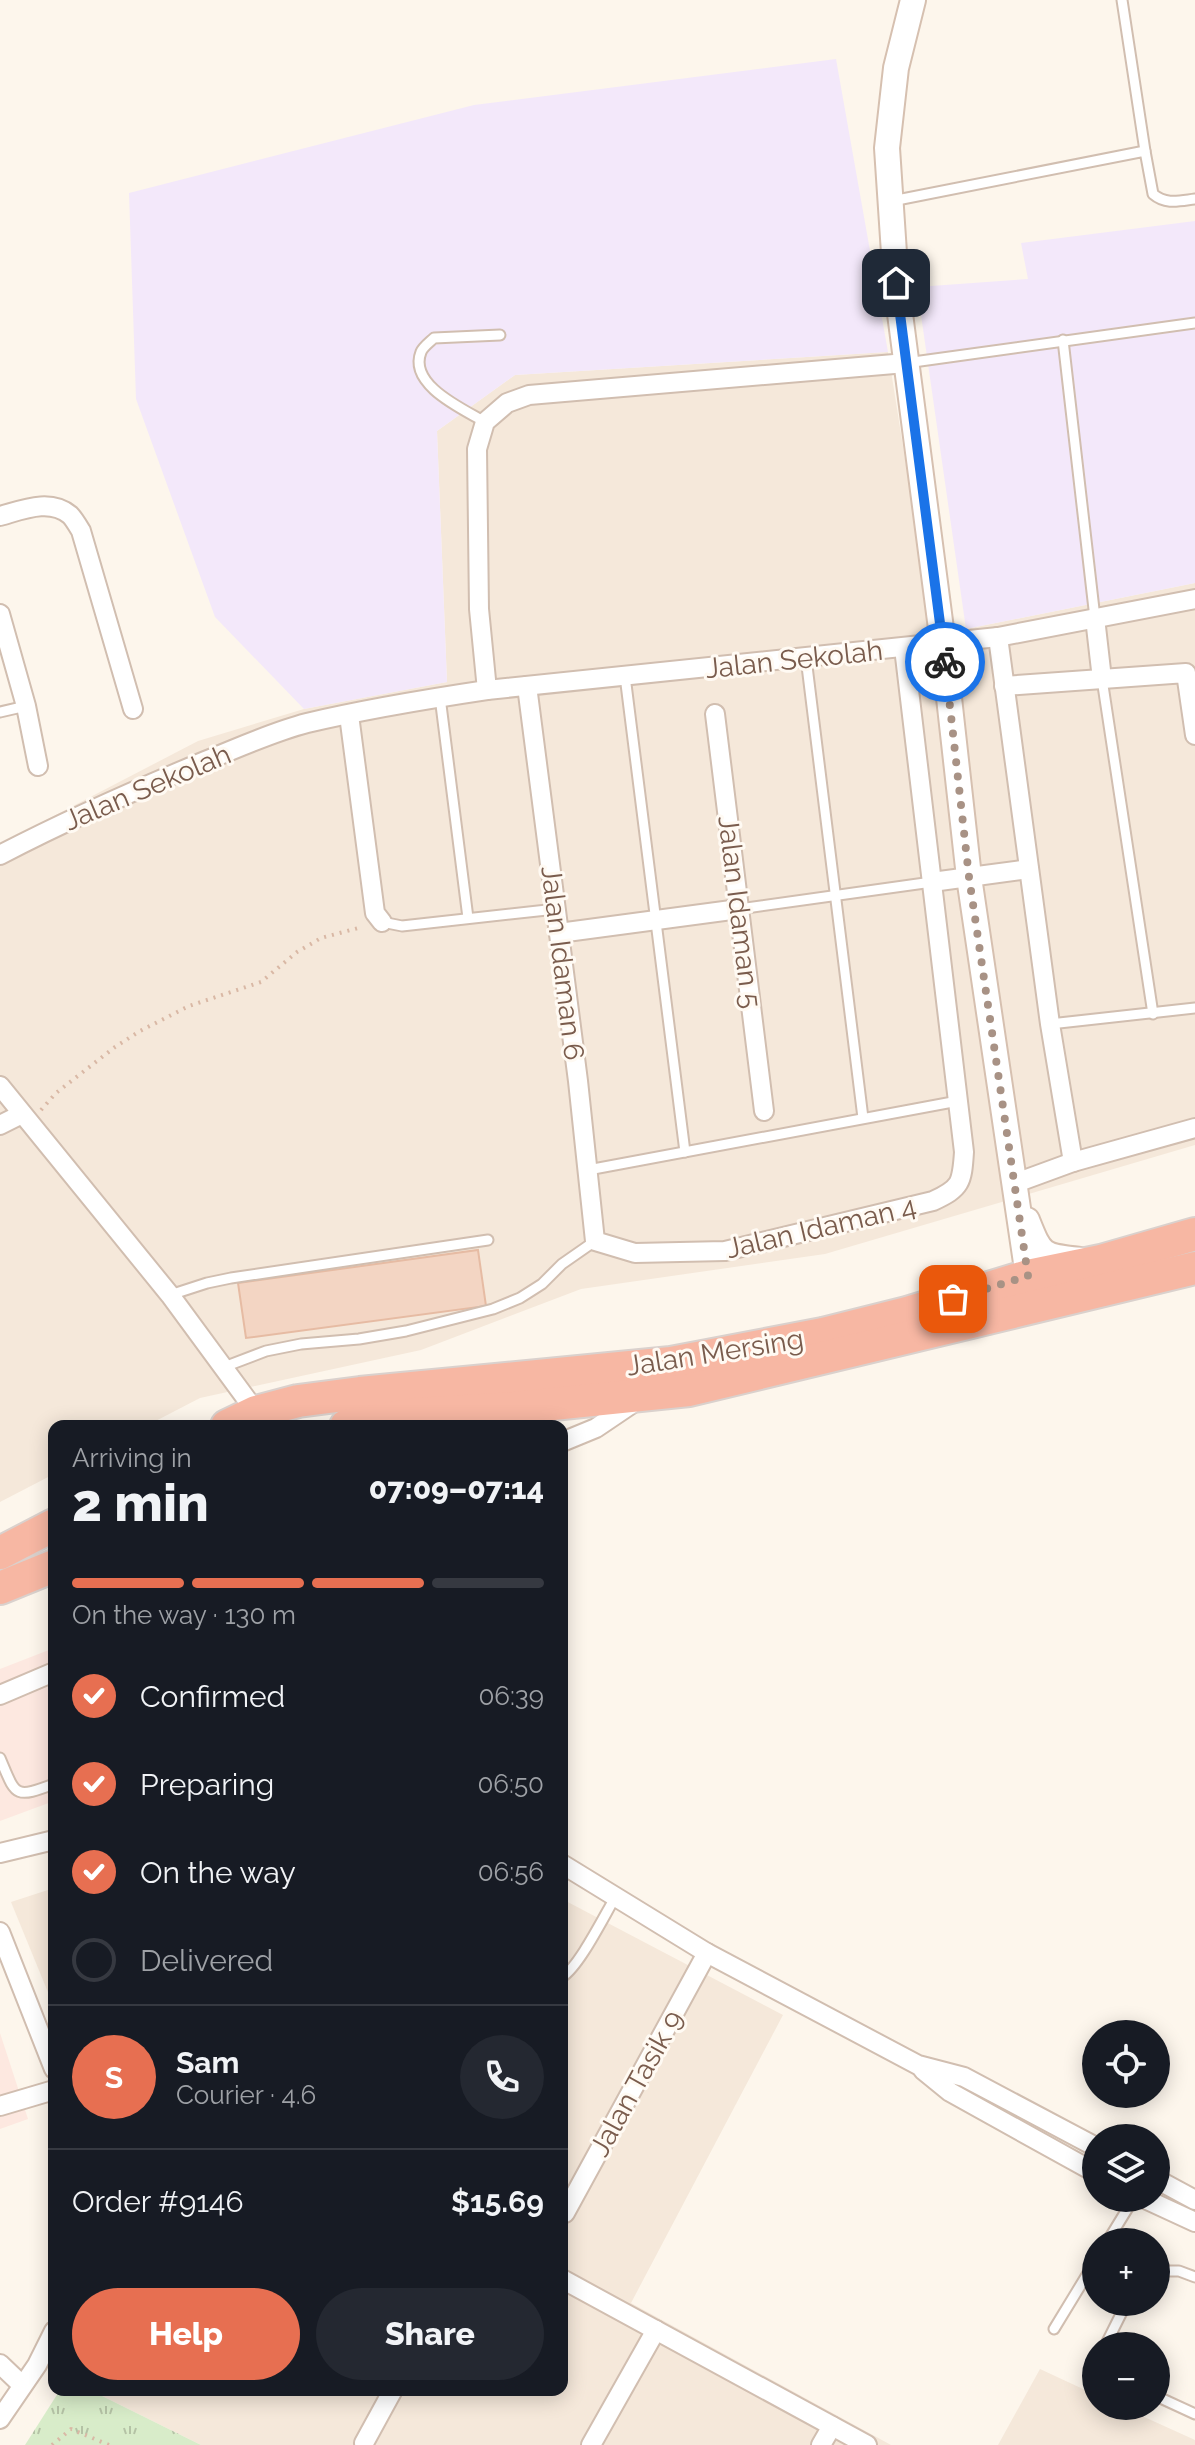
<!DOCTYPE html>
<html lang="en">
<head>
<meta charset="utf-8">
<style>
	:root { --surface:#171b24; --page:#242831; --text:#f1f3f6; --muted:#9ea1a6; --line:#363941; --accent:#e76f51 }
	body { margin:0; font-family:Raleway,sans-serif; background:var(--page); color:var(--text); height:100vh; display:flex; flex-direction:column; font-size:30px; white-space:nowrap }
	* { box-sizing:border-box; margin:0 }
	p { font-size:26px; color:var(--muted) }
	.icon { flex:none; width:44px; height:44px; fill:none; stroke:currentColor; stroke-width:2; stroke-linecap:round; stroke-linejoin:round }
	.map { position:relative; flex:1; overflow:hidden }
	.drawer { position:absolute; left:48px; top:1420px; width:520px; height:976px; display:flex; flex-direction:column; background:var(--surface); border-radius:16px; box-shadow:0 4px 20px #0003 }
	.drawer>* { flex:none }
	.tools { position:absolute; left:1082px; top:2020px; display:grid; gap:16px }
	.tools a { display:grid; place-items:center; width:88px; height:88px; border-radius:50%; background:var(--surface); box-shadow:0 4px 20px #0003; font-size:40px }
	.pin { position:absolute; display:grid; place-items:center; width:68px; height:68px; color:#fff; margin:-34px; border-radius:16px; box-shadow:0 4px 12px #0006 }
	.courier { position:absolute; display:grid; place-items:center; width:80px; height:80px; margin:-40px; border:6px solid #1a73e8; border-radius:50%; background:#fff; color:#222; box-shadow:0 2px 10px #0007 }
	.headline em { font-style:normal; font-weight:800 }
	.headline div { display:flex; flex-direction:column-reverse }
	.headline { display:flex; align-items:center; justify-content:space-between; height:136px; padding:0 24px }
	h1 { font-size:52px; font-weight:800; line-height:60px }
	.bar { display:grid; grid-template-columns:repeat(4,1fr); gap:12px 8px; align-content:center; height:96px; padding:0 24px }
	.bar i { height:10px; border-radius:6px; background:var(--line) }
	.bar .on { background:var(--accent) }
	.bar p { grid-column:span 4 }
	.line { display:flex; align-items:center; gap:20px; padding:0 24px; border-top:2px solid var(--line) }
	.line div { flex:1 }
	.round { display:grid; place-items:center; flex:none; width:84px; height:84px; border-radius:42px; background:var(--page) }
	ol { padding:0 24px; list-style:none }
	li { display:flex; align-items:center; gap:24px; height:88px }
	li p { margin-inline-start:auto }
	li .icon { padding:8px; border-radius:50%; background:var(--accent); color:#fff; stroke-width:4 }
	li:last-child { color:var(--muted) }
	li i { width:44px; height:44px; border:4px solid var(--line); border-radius:50% }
	.primary-button { display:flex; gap:16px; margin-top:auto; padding:16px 24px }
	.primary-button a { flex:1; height:92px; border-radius:48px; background:var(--accent); color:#fff; font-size:32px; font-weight:800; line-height:92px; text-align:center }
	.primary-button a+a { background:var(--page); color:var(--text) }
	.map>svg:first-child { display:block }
</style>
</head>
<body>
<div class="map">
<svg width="1195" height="2445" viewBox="0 0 1195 2445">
	<defs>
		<pattern id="park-tufts" width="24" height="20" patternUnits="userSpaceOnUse" patternTransform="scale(2)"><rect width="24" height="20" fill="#d8ecc9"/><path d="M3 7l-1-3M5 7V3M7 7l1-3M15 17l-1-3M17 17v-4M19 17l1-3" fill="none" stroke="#b4c2a5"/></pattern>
	</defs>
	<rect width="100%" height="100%" fill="#fdf6ec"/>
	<!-- residential -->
	<g fill="#f5e8da">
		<polygon points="888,352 932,629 966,629 1195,583 1195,1145 825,1254 581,1289 421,1350 200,1398 146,1426 54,1426 54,1474 0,1502 0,844 198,741 304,709 447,682 437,431 515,375"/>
		<polygon points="54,1888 54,2007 11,1902"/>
		<polygon points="562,1899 783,2015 631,2303 891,2445 201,2445 90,2390 562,2390"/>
		<polygon points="1040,2369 1096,2395 1096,2406 1120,2406 1195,2440 1195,2445 998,2445"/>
	</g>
	<!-- commercial -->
	<g fill="#fde8e0">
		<polygon points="54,1648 54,1801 0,1821 0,1669"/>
		<polygon points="0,2033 28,2119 0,2129"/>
	</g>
	<!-- education -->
	<g fill="#f3e8fa">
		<polygon points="836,59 888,352 515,375 437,431 447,682 304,709 215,617 136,399 129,193 474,105"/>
		<polygon points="1195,221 1195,583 966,629 917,287 1028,279 1021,243"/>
	</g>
	<!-- park -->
	<polygon fill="url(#park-tufts)" points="60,2390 90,2390 201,2445 25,2445"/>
	<!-- building -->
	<polygon fill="#f3d5c3" stroke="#e6bba3" stroke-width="2" points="478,1250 486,1306 246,1338 238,1283"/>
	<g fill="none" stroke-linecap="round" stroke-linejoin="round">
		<!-- lane casing -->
		<g stroke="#d1beb0" stroke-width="13">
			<g id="lane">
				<polyline points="1122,0 1145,151"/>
				<path d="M892,201L1145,151L1153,194C1166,205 1179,201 1195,199"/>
				<polyline points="1063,340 1095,618"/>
				<polyline points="906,363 1195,323"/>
				<path d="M485,422C463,409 408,385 421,352C423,347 430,342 434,338L500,335"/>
				<polyline points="806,658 863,1118"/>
				<polyline points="625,676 685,1152"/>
				<polyline points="1102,679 1153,1014"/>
				<polyline points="440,697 468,918"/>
				<polyline points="0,712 26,706"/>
				<polyline points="739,909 932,882"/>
				<polyline points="382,922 402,926 556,909"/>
				<polyline points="1050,1024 1195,1008"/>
				<polyline points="588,1170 958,1101"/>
				<polyline points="170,1295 207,1283 231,1278 488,1240"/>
				<polyline points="224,1367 266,1351 301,1344 359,1339 406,1331 493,1309 520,1298 542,1284 562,1264 595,1241"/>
				<path d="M0,1758C16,1796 14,1799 54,1784"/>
				<path d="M562,1977C579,1967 604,1916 616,1896"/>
				<polyline points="1107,2242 1134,2198"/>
				<polyline points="1156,2271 1179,2271 1195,2277"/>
				<polyline points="1054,2329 1096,2260"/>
				<polyline points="1105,2346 1127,2302"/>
				<polyline points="1156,2396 1195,2414"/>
			</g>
		</g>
		<!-- street casing -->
		<g stroke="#d1beb0" stroke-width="22">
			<g id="street">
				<path d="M0,516C22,510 50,498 70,515C74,519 78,526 81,531L133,709"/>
				<polyline points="0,614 26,706 38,766"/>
				<polyline points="1095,618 1102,679"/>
				<polyline points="998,637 1050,1024 1073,1162"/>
				<path d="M527,686L578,1081L595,1241L635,1253L725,1251L933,1201C961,1188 962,1183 964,1152L904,648"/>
				<polyline points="1004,686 1186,673 1195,735"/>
				<polyline points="487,690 479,609 477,449 485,422 507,403 529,395 906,363"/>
				<polyline points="715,714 764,1111"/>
				<polyline points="349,715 375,913 382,922"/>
				<path d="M0,855C67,820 135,790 205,761C238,748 272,732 307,723C366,709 427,699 487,690L998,637L1195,599"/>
				<polyline points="932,882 1029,869"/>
				<polyline points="559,933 739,909"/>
				<polyline points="0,1086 170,1295 256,1412"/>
				<polyline points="0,1125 22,1114"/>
				<polyline points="1013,1184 1073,1162 1195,1128"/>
				<polyline points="562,1442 596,1428 636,1401"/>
				<polyline points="0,1695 54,1672"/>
				<polyline points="0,1853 54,1840"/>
				<polyline points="562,1864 707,1953 918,2065 964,2077 1096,2147"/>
				<polyline points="0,1932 54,2069"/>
				<polyline points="923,2070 950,2092 1096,2173"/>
				<polyline points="0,2106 54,2090"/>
				<polyline points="1156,2179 1195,2200"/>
				<polyline points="1143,2198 1195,2222"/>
				<polyline points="565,2213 707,1953"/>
				<polyline points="562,2279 867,2445"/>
				<polyline points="0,2364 22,2385"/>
				<polyline points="0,2419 37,2365 54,2331"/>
				<polyline points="364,2443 393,2390"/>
				<polyline points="591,2445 656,2330"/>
				<polyline points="821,2445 832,2426"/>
			</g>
		</g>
		<!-- secondary casing -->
		<g stroke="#d6c0b0" stroke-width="28">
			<g id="secondary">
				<polyline points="913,0 896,68 887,148 896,283 943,644 969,877 1028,1276"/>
				<path d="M1027,1220C1041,1255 1041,1256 1080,1260"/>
			</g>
		</g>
		<!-- highway casing -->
		<g stroke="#dad1cd" stroke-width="36">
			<g id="highway">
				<polyline points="227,1426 256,1412 298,1401 360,1393 671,1363 823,1334 907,1313 1028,1276 1101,1261 1195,1234"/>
				<polyline points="346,1426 415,1414 514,1408 689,1390 1195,1268"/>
				<polyline points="0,1553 54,1525"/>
				<polyline points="0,1588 54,1566"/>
			</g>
		</g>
		<!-- path -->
		<g stroke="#d9b8a5" stroke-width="4" stroke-dasharray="2 6" stroke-linecap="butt">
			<polyline points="41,1110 56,1093 115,1047 140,1031 189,1006 261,982 297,952 321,938 362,927"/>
			<polyline points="52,2445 71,2429 109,2445"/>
		</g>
		<!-- lane -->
		<use href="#lane" stroke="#fff" stroke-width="9"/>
		<!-- street -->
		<use href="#street" stroke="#fff" stroke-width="18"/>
		<!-- secondary -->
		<use href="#secondary" stroke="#fff" stroke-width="24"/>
		<!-- highway -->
		<use href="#highway" stroke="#f7b7a3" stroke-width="32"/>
	</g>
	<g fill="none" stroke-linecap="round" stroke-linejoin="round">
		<!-- done -->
		<polyline stroke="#a89285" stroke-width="8" stroke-dasharray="0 14.4" points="945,662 969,877 1028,1276 953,1299"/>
		<!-- route -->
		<polyline stroke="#1a73e8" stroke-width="10" points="896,283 945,662"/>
	</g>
	<g text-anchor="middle" stroke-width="6" stroke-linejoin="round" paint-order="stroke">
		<!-- street labels -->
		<g font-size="28" fill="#7a5c4d" stroke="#fffaf3">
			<text transform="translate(794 659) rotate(-6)" y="10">Jalan Sekolah</text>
			<text transform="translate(147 787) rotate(-23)" y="10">Jalan Sekolah</text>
			<text transform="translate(740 912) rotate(83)" y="10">Jalan Idaman 5</text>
			<text transform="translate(563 963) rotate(83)" y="10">Jalan Idaman 6</text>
			<text transform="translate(821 1227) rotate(-13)" y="10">Jalan Idaman 4</text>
			<text transform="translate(715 1352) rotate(-9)" y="10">Jalan Mersing</text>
			<text transform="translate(636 2083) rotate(-61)" y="10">Jalan Tasik 9</text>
		</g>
	</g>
</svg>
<div class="tools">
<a><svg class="icon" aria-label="locate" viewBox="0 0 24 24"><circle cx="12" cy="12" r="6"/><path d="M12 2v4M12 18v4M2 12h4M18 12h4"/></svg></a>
<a><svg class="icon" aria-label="layers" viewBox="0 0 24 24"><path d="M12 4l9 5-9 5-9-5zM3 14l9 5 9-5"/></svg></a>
<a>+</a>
<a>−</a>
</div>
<div class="pin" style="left:953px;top:1299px;background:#ea580c"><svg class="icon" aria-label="bag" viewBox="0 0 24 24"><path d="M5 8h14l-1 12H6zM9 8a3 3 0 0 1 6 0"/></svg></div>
<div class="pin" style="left:896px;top:283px;background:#1f2937"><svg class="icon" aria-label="home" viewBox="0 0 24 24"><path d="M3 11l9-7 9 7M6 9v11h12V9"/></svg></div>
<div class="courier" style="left:945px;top:662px"><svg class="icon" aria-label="bike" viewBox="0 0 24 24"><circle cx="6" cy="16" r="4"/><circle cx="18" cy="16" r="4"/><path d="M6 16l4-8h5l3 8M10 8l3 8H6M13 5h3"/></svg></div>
<section class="drawer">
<div class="headline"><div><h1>2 min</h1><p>Arriving in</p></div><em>07:09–07:14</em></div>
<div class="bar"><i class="on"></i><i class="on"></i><i class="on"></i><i></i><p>On the way · 130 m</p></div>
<ol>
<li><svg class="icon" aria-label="check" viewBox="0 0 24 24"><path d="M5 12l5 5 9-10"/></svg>Confirmed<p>06:39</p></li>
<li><svg class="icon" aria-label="check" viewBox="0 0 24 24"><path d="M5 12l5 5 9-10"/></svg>Preparing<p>06:50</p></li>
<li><svg class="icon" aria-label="check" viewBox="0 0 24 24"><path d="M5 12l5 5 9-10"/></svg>On the way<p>06:56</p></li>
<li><i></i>Delivered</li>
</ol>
<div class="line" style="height:144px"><b class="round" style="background:var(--accent);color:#fff">S</b><div><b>Sam</b><p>Courier · 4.6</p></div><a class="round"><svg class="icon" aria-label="phone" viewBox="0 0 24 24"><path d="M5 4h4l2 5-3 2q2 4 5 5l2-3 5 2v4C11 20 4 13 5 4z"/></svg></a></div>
<div class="line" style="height:104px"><div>Order #9146</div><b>$15.69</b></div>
<div class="primary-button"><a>Help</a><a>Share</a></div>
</section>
</div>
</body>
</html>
